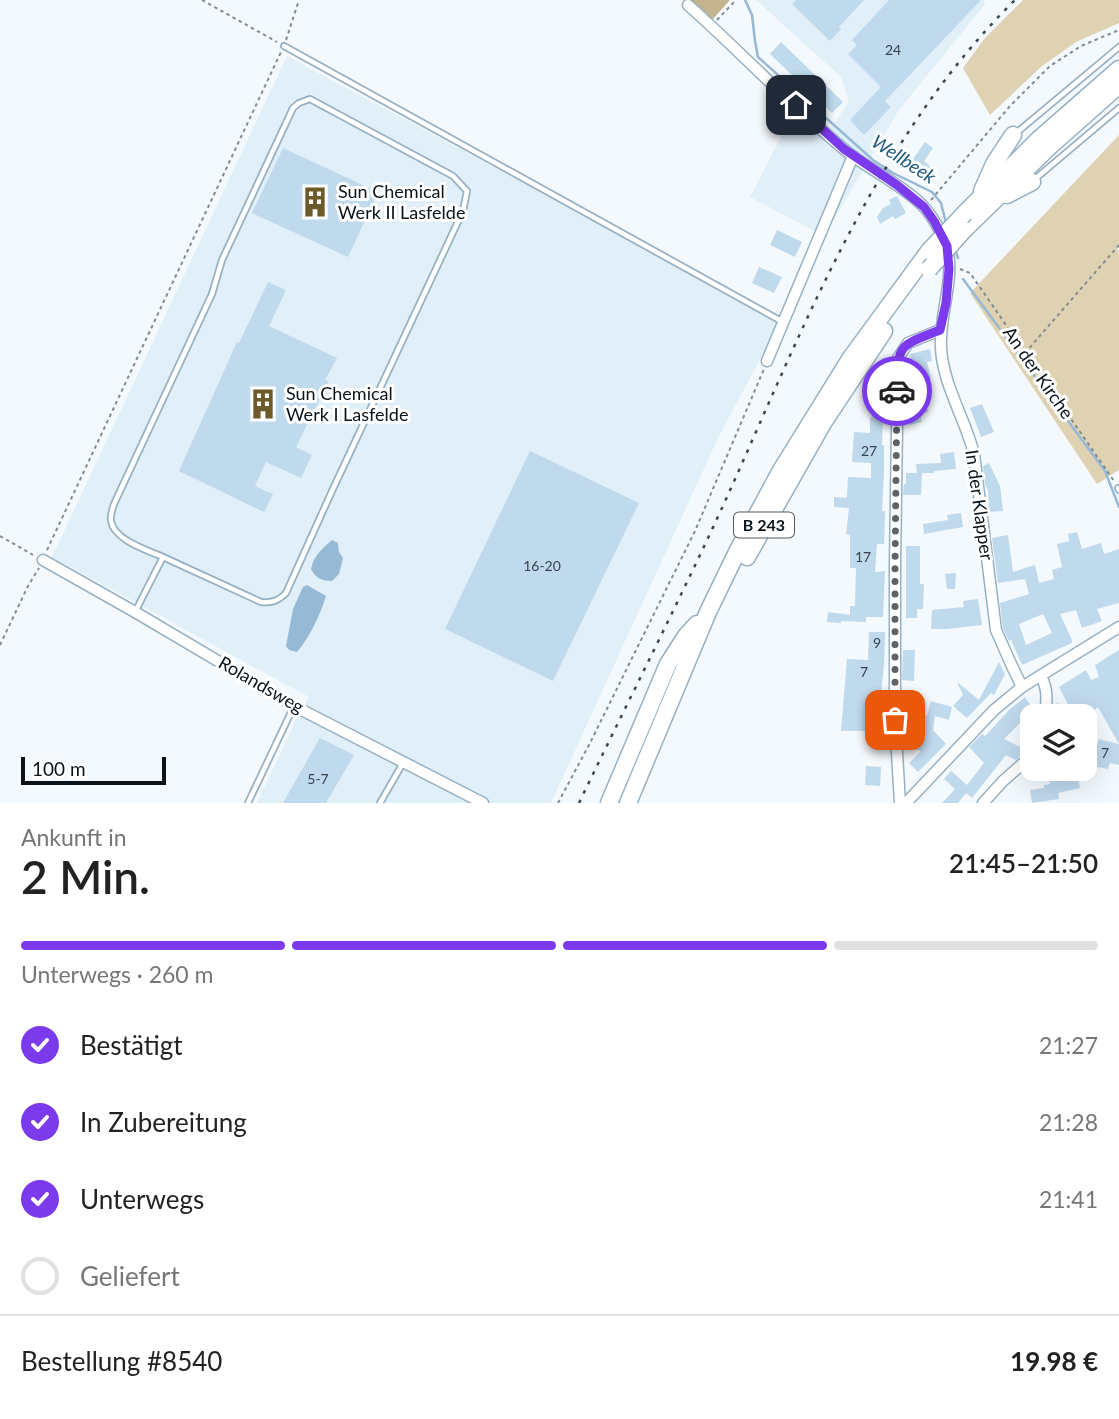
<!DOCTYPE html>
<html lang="de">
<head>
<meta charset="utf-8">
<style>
	:root { --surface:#fff; --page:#f2f2f2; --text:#222; --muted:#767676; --line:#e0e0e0; --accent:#7c3aed }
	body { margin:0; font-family:Lato,sans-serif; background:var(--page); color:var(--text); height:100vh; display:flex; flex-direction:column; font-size:26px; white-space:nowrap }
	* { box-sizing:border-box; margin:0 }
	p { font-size:23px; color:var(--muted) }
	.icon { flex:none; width:38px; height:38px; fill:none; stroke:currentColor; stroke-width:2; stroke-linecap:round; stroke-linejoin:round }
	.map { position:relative; height:803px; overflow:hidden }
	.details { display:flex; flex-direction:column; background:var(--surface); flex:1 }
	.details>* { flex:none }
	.tools { position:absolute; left:1020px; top:704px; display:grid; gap:14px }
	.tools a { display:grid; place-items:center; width:77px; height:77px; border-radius:14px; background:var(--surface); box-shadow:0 7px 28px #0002; font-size:35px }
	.scale { position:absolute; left:21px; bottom:18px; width:145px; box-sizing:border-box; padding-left:7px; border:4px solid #0a131a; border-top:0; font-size:19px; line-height:24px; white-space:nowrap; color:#0a131a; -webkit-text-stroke:5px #fff; paint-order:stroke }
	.pin { position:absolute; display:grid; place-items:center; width:60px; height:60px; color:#fff; margin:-30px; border-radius:14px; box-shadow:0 4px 10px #0006 }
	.courier { position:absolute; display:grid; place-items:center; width:70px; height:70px; margin:-35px; border:5px solid #7c3aed; border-radius:50%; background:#fff; color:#222; box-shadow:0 2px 9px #0007 }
	.summary em { font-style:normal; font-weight:600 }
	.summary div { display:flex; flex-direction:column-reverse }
	.summary { display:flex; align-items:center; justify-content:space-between; height:119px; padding:0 21px }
	h1 { font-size:46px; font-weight:600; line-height:52px }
	.bar { display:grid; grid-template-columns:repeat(4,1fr); gap:10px 7px; align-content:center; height:84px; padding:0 21px }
	.bar i { height:9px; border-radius:5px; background:var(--line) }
	.bar .current { background:var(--accent) }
	.bar p { grid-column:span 4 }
	.line { display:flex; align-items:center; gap:18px; padding:0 21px; border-top:2px solid var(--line) }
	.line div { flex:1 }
	ol { padding:0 21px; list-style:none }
	li { display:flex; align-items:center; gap:21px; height:77px }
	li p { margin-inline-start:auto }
	li .icon { padding:7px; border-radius:50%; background:var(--accent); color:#fff; stroke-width:4 }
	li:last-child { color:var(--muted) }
	li i { width:38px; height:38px; border:4px solid var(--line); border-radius:50% }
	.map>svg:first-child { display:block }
</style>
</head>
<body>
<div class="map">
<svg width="1119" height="803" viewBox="0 0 1119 803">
	<rect width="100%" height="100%" fill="#f4f9fd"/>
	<!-- built -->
	<g fill="#e1eff8">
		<polygon points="756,0 983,0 986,3 899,110 824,236 750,197 793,113 823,139 849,102 841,77"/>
		<polygon points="287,56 514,178 779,324 719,436 551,803 257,803 296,720 309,697 52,557"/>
	</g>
	<!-- green -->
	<g fill="#dfd2b2">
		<polygon points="1023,0 1119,0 1119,23 1076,42 1041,67 990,115 963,68 985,38"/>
		<polygon points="1119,135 1119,245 1117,247 1119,254 1119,470 1097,484 970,293"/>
	</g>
	<!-- forest -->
	<polygon fill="#c3b48e" points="687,0 730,0 712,20"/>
	<!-- water -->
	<g fill="#96bad5">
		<path d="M332,540L338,543L339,552L343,558L339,574L332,581C321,581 316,578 311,569C314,555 322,549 332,540Z"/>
		<path d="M307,585L326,596C320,615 310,637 297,652L289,650L286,646L293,609L303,587Z"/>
	</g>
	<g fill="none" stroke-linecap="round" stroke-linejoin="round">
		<!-- stream -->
		<g stroke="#96bad5" stroke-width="2.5">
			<polyline points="745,0 752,15 755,41 758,57 873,160 893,173 932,192 941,203 946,223"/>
			<polyline points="955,249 958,258"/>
			<polyline points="963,279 1105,471 1119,507"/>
		</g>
	</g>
	<!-- building -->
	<g fill="#bfd9ed" fill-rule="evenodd">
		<polygon points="796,0 864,0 839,27 841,29 830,41 792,4"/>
		<polygon points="889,0 981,0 885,101 891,107 864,135 850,120 881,87 848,54 857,45 852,40"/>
		<polygon points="781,42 843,102 832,113 770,54"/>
		<polygon points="925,142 933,148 924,161 932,168 923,180 907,168"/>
		<polygon points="283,148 378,192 348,257 252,213"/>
		<polygon points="897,196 906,213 895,219 893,216 880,224 877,217 883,208 891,204 889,200"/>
		<polygon points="777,230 802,242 795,257 770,245"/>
		<polygon points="759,267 782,277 774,293 752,283"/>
		<polygon points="268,282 286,290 269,326 337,358 325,380 329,381 296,447 312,455 301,478 266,462 255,486 273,494 264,512 179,471 237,342 239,343"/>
		<polygon points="930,349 932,361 927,362 931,379 921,381 928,412 920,414 922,422 909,425 906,413 910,412 905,389 905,371 913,369 910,354"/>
		<polygon points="884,387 882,445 884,445 884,474 882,511 885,511 884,544 877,544 875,572 885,571 883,617 866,617 866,622 841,621 841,623 827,622 828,612 850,615 850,606 855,606 856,568 850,568 850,535 846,534 849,508 834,507 834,497 847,498 848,477 871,478 871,463 852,462 854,432 870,433 870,417 872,417 871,396 864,396 864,388"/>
		<polygon points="982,404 994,432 981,437 970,408"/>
		<polygon points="530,451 639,503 553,681 445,629"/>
		<polygon points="954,452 956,469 934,471 934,473 917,473 916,464 941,463 940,454"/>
		<polygon points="989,463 1000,486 1003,511 989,512 988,490 985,484 983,466"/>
		<polygon points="906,473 922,473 921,495 903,495 904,484 906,484"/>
		<polygon points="961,513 963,527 924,534 923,524 948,520 947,515"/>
		<path d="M1077,532L1082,549L1101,543L1104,554L1119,549V603L1097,609L1102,621L1082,628L1076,610L1060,614L1072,640V643L1022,665L1011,640L1009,641L1003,628L1000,603L1029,594L1025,579L998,583L992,538L1008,535L1013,572L1035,565L1039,583L1054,579L1052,570L1062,567L1057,544L1069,541L1068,534ZM1043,614L1052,633L1026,645L1019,624Z"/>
		<polygon points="906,546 920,546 920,584 924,584 923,609 917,609 917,618 906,618"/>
		<polygon points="956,573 955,589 947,589 945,574"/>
		<polygon points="978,599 982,625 947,629 931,629 932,610 964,607 963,601"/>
		<polygon points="869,632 885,632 884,665 881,694 882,694 880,720 882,720 882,735 873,734 873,731 841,731 847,659 868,660"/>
		<polygon points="903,650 915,650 914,681 902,680"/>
		<polygon points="1119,650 1119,765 1110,763 1108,769 1098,767 1085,770 1085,748 1097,745 1099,739 1119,744 1098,707 1088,716 1082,709 1080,713 1085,716 1053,716 1056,703 1071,710 1059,687 1086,670 1091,680 1099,677 1095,665"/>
		<polygon points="999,662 1005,674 994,695 991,693 967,718 953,706 963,695 957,682 979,700"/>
		<polygon points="1025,697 1038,716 1032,716 1032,722 1024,728 1020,723 1004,739 1024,749 1021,755 1016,760 1006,755 972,798 966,793 958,803 942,803 955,789 944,779 951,771 967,785 984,763 969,747 982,734 985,736 1010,709"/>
		<polygon points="931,701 952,707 949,720 935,716 933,730 946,744 918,772 909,763 921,751 904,746 903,723 911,727 913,713 927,716"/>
		<polygon points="320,738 354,755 326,803 283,803"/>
		<polygon points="866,766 881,767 880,786 865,785"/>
		<polygon points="1047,768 1062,768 1063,776 1077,774 1080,788 1058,793 1059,799 1032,803 1030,790 1044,788 1044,785 1050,784"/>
	</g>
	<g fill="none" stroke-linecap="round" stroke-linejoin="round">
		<!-- service casing -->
		<g stroke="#97b1c4" stroke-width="8">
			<g id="service">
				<polyline points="284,46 783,322"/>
				<polyline points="1015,134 1119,47"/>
				<polyline points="1035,179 1119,108"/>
				<polyline points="1118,488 1119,490"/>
				<path d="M135,612L163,557L261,602C272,603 278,601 286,593L332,491L463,211L467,191L453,176L310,99L299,103L293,108L222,260L212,294L114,504C112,510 110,516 111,521C114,540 147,550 163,557"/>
				<polyline points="1085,742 1093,738"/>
				<polyline points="248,803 294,706"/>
				<polyline points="380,803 403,763"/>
			</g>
		</g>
		<!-- minor casing -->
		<g stroke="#97b1c4" stroke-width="13">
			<g id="minor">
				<path d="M688,5C741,52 790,105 845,150C869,170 900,183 923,206C931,214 944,236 947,247C955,281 939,314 941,348C943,385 965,418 974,454L996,630L1011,664L1022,687"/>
				<polyline points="767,361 853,156"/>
				<polyline points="43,560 135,612 294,706 483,803"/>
				<path d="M1041,676C1048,689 1047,701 1045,716"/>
				<polyline points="900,803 895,720 895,565 898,358 908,343 940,330"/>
				<polyline points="906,803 994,710 1022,687 1119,627"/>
				<polyline points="983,803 1003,781 1029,758 1032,750"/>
			</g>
		</g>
		<!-- trunk casing -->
		<g stroke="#97b1c4" stroke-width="19">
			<g id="trunk">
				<polyline points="982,191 994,164 1013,135"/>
				<polyline points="1007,195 1032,182"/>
				<polyline points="965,213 1038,140 1119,69"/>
				<polyline points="964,230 1048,148 1119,85"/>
				<polyline points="747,557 823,423 884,331"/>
				<polyline points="609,803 668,664 686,636 697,624"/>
				<polyline points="628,803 708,612 738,550 780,472 850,359 929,251"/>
			</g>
		</g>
		<!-- path -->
		<g stroke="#858c91" stroke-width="2" stroke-dasharray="3.5 3.5" stroke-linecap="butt">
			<polyline points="202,0 277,42"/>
			<polyline points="717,20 736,0"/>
			<polyline points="286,40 299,0"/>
			<polyline points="931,200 1010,106 1050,66 1081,46 1119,30"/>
			<polyline points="960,269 970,273 1114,481"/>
			<polyline points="1025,353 1119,245"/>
			<polyline points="0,536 33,555"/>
			<polyline points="47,550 281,52"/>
			<polyline points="0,645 28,586 39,568"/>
			<polyline points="558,803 590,743 695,531 764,369"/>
		</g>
		<!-- service -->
		<use href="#service" stroke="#fff" stroke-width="4.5"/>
		<!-- minor -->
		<use href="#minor" stroke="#fff" stroke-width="10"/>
		<!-- trunk -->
		<use href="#trunk" stroke="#fff" stroke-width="16"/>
		<!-- rail -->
		<path stroke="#3e474d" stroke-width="2.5" stroke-dasharray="3.5 7" stroke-linecap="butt" d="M579,803C628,701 680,600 727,497C805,324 877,136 1015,0"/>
		<!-- trunk-bridge casing -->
		<g stroke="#97b1c4" stroke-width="19" stroke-linecap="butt">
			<g id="trunk-bridge">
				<polyline points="929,251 965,213"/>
				<polyline points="929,269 964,230"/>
			</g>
		</g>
		<!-- trunk-bridge -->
		<use href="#trunk-bridge" stroke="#fff" stroke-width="16"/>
	</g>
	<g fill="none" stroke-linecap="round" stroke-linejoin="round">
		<!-- done -->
		<polyline stroke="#5c6469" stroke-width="7" stroke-dasharray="0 12.6" points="895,720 895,565 897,391"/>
		<!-- route -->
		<path stroke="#7c3aed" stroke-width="9" d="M796,105L844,149L897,185L924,207L934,221L947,246L949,269L946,303L940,330C897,347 898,344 897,391"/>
	</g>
	<!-- icons -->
	<defs>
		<g id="building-bare" transform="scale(2.415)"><path d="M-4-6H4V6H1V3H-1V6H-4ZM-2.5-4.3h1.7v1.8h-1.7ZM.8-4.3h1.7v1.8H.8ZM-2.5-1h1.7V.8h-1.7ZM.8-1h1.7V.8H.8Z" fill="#6c5a28" stroke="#fff" stroke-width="2.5" paint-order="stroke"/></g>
	</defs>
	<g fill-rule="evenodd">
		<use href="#building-bare" x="315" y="202"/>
		<use href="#building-bare" x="263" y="404"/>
	</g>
	<g text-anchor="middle" stroke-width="6" stroke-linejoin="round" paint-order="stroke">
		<!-- number labels -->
		<g font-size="14" fill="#37444f">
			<text x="893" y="55">24</text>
			<text x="869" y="456">27</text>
			<text x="863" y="562">17</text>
			<text x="542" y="571">16-20</text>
			<text x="877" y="648">9</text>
			<text x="864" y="677">7</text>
			<text x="1105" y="758">7</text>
			<text x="318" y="784">5-7</text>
		</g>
		<!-- shield labels -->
		<rect fill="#fff" stroke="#545a5f" stroke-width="2" x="734" y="512.5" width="60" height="25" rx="5"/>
		<g font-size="16" font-weight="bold" fill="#0a131a">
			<text x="764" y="531">B 243</text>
		</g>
		<!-- poi labels -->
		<g font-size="18" fill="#0a131a" stroke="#fff" text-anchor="start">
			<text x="338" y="198">Sun Chemical<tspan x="338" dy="21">Werk II Lasfelde</tspan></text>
			<text x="286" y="400">Sun Chemical<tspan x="286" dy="21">Werk I Lasfelde</tspan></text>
		</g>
		<!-- street labels -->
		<g font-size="18" fill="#0a131a" stroke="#fff">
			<text transform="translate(1038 373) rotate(55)" y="6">An der Kirche</text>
			<text transform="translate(979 505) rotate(82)" y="6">In der Klapper</text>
			<text transform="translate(261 685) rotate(30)" y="6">Rolandsweg</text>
		</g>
		<!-- water labels -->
		<g font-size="19" font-style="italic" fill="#215c80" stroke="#fff">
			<text transform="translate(904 159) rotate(33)" y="7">Wellbeek</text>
		</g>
	</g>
</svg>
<div class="tools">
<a><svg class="icon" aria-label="layers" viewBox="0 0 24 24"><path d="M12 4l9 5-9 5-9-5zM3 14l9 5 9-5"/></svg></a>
</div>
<div class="scale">100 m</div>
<div class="pin" style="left:895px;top:720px;background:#ea580c"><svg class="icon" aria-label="bag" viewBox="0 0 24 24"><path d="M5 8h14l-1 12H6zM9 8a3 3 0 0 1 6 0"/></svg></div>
<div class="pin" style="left:796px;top:105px;background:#1f2937"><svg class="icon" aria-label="home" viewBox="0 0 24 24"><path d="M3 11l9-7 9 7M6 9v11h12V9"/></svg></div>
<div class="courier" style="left:897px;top:391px"><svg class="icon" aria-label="car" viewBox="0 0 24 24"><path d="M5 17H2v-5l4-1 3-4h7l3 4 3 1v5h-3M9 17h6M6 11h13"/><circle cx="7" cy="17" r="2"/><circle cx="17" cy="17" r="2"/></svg></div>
</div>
<section class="details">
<div class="summary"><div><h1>2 Min.</h1><p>Ankunft in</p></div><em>21:45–21:50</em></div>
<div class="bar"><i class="current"></i><i class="current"></i><i class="current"></i><i></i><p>Unterwegs · 260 m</p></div>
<ol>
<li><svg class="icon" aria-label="check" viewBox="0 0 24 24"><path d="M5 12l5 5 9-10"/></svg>Bestätigt<p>21:27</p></li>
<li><svg class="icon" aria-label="check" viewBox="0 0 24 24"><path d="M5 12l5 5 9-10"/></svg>In Zubereitung<p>21:28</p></li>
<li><svg class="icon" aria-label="check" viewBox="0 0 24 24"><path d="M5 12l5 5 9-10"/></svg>Unterwegs<p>21:41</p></li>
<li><i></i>Geliefert</li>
</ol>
<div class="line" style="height:91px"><div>Bestellung #8540</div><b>19.98 €</b></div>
</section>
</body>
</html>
